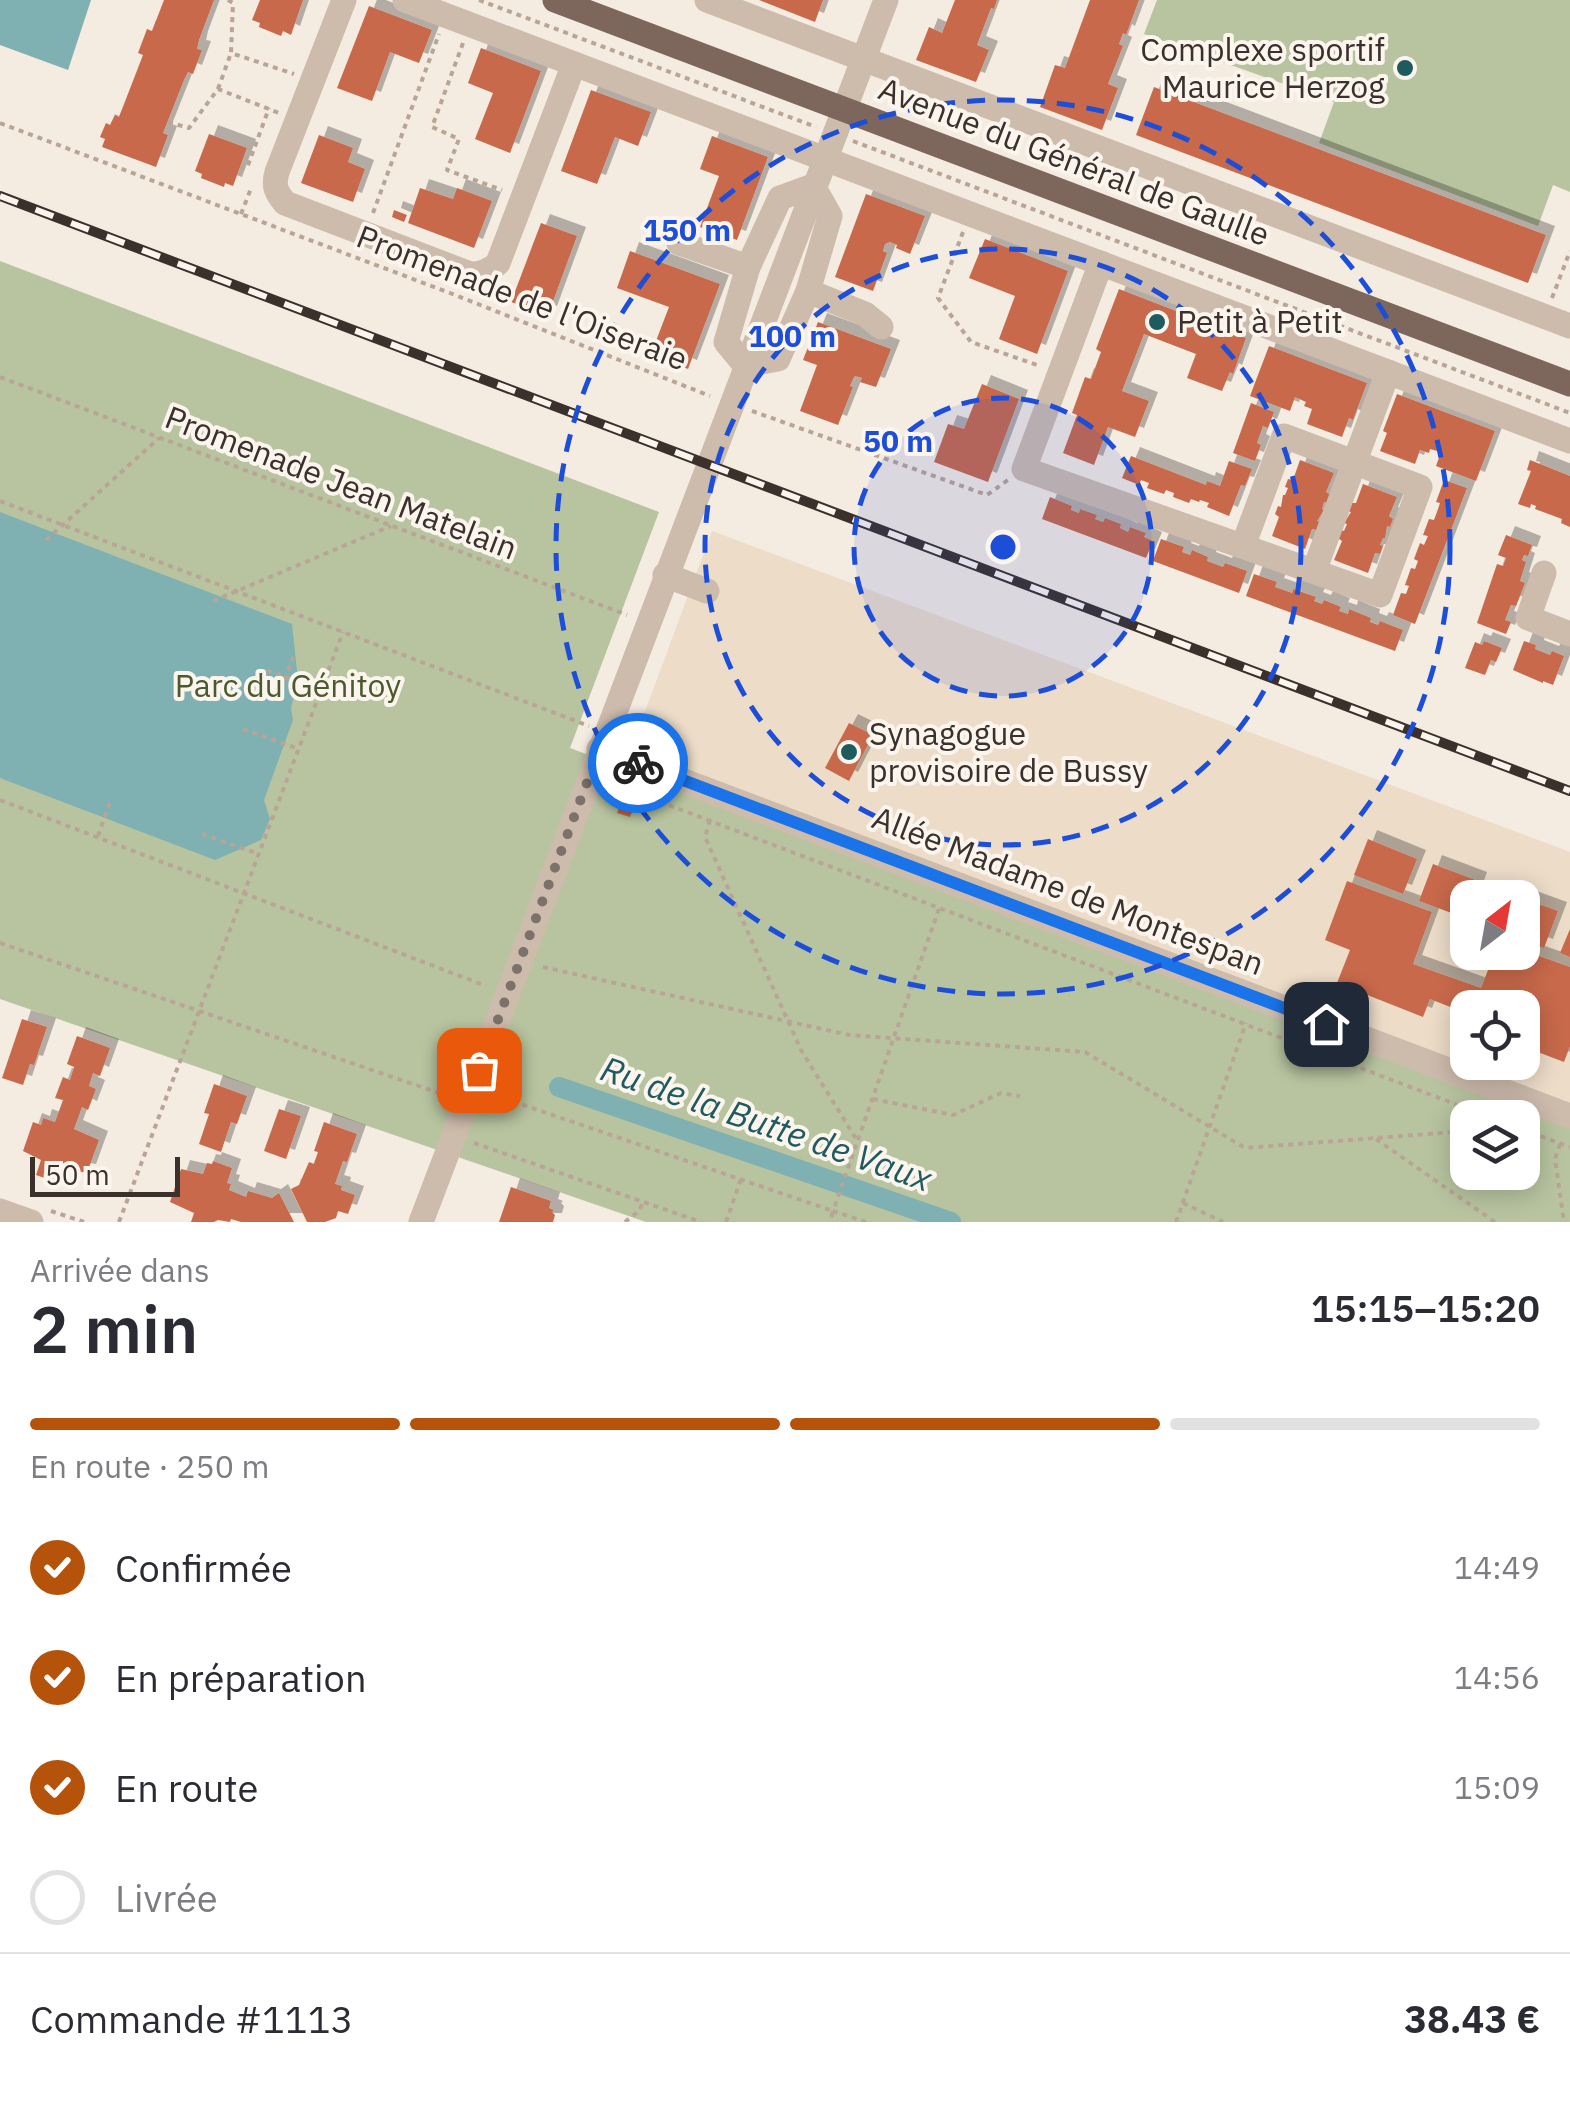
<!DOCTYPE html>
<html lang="fr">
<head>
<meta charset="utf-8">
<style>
	:root { --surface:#fff; --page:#f7f7f7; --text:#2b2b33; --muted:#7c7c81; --line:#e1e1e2; --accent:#b45309 }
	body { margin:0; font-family:"IBM Plex Sans",sans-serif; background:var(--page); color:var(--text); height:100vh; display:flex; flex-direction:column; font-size:38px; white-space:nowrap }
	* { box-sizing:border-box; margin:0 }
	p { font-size:32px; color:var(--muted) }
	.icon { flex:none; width:55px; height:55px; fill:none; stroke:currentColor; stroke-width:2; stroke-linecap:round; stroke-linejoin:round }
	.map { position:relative; height:1222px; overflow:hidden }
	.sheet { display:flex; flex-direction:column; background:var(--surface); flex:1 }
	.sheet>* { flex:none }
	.needle { width:65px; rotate:31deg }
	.buttons { position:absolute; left:1450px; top:880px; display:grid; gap:20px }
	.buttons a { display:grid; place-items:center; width:90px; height:90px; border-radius:20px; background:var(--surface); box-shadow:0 5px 25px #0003; font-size:50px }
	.scale { position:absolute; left:30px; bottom:25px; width:150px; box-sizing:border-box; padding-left:10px; border:5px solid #3b302b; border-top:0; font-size:28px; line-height:35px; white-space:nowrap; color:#3b302b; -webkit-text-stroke:8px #fbf5ee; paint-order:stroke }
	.pin { position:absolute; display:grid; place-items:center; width:85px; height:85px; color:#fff; margin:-42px; border-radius:20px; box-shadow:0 5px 15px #0006 }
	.courier { position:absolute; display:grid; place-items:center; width:100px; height:100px; margin:-50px; border:8px solid #1a73e8; border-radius:50%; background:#fff; color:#222; box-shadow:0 2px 12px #0007 }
	.overview em { font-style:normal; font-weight:600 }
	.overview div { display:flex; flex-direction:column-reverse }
	.overview { display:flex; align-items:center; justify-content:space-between; height:170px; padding:0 30px }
	h1 { font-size:65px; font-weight:600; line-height:75px }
	.bar { display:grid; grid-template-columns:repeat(4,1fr); gap:15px 10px; align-content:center; height:120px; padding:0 30px }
	.bar i { height:12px; border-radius:8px; background:var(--line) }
	.bar .active { background:var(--accent) }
	.bar p { grid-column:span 4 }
	.line { display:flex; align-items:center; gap:25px; padding:0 30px; border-top:2px solid var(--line) }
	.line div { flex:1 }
	ol { padding:0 30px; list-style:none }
	li { display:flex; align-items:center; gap:30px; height:110px }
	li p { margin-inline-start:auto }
	li .icon { padding:10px; border-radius:50%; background:var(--accent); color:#fff; stroke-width:4 }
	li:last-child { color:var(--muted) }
	li i { width:55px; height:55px; border:5px solid var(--line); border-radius:50% }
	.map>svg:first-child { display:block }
</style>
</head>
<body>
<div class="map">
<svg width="1570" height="1222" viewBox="0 0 1570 1222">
	<defs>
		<filter id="shadow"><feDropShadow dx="9" dy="-9" stdDeviation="0" flood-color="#0004"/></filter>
	</defs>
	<rect width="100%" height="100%" fill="#f4ebe1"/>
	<!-- green -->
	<g fill="#b8c4a0" fill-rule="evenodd">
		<polygon points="1157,0 1570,0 1570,192 1553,185 1538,226 1319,143 1334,102 1144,34"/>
		<path d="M0,261L659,512L570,748L1570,1126V1222H646L0,999ZM1468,1118H1522V1172H1468Z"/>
	</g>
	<!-- plaza -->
	<path fill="#ecdcc8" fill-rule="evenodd" d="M712,531L1570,852V1126L624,768ZM1468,898H1522V952H1468ZM1468,1008H1522V1062H1468Z"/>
	<!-- water -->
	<g fill="#7fb0b2">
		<polygon points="0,0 91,0 68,70 0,45"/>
		<polygon points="0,512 292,624 298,680 291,708 293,720 264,800 270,819 261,840 215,860 0,778"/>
	</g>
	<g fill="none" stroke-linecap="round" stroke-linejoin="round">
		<!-- canal -->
		<polyline stroke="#7fb0b2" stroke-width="20" points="559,1087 951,1222"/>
	</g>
	<!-- building -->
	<g fill="#c8694b" filter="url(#shadow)">
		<polygon points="164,0 214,0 199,40 197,49 202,50 193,74 188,72 184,80 163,133 168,135 156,167 102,147 105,139 100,137 106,123 110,125 115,115 119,117 143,55 138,53 147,29 152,31"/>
		<polygon points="260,0 303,0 291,35 283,31 281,36 259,27 260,23 252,20"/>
		<polygon points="759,0 823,0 815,22"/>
		<polygon points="955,0 997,0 994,9 991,8 977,45 989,50 976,82 916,60 929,27 942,33"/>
		<polygon points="1090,0 1139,0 1126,35 1123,33 1119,44 1123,46 1108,84 1118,88 1102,130 1040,107 1055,65 1065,68"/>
		<polygon points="369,6 432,30 419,63 390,52 372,101 337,88"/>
		<polygon points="481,48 541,71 510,153 475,139 493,93 468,83"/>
		<polygon points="1154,87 1546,235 1528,283 1136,135"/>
		<polygon points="591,90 651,112 638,146 615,137 597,184 561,171"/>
		<polygon points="209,134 247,148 233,186 225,183 224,187 201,178 202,174 195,171"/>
		<polygon points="319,135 353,148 348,162 365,169 353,202 301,183"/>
		<polygon points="712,136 768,157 737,240 700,227 719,176 700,169"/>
		<polygon points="420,188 453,199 457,188 492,201 474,248 408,223"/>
		<polygon points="866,194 925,216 910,254 896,248 897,245 890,242 885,244 883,251 887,253 873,291 835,277"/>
		<polygon points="394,210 407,215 404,222 392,217"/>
		<polygon points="541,223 577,236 548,315 511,302"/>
		<polygon points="985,239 1068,271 1037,354 999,339 1015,296 969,278"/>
		<polygon points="630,251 720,284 688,369 651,354 669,307 617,288"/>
		<polygon points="1119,289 1246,338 1233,374 1230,372 1222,391 1187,378 1196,354 1144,334 1122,391 1149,401 1135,437 1108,427 1094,465 1063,453 1077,415 1072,413 1085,377 1091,379 1101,352 1096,349"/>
		<polygon points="818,322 891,349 876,387 860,382 862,378 855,376 853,379 850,386 853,387 838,425 800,411 817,365 803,360"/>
		<polygon points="1269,346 1367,383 1353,420 1349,418 1342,437 1307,424 1312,409 1304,406 1306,402 1295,397 1290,411 1250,396"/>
		<polygon points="982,384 1019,399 988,482 934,462 948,424 964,429"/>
		<polygon points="1397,394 1495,431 1476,481 1436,466 1441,452 1430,449 1429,453 1420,450 1415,464 1380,451 1387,433 1383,431"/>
		<polygon points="1251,403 1274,412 1268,428 1263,426 1257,443 1261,445 1255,461 1233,453"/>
		<polygon points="1131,456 1206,485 1207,481 1220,486 1229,461 1252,469 1245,486 1241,485 1229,516 1207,507 1209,503 1200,500 1199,502 1191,499 1189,503 1173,497 1174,493 1166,490 1164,494 1147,488 1149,483 1141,480 1139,485 1122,478"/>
		<polygon points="1300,460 1334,473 1326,492 1331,495 1328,503 1324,502 1322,509 1324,510 1317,521 1320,522 1317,530 1312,529 1305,549 1272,536 1279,517 1275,514 1278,506 1281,507 1283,495 1285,495 1288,488 1285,487 1288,479 1293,480"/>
		<polygon points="1530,460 1570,476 1570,527 1561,523 1562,519 1535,509 1536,506 1531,504 1530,508 1518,504 1531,471 1527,470"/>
		<polygon points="1444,480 1467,488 1415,624 1393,615 1401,593 1406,594 1409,586 1405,585 1411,568 1415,569 1418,561 1414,559 1420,543 1424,545 1428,536 1423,535 1429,519 1434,520 1437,512 1440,503 1436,502"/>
		<polygon points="1363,484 1397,497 1389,516 1393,519 1390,527 1387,526 1385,538 1383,538 1380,545 1383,546 1380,554 1375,553 1368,573 1334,560 1342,541 1338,538 1341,530 1344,531 1347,524 1344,523 1351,512 1348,511 1351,503 1356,503"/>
		<polygon points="1050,497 1072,506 1071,510 1079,513 1080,509 1097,515 1095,519 1103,522 1105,518 1121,524 1120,528 1128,532 1130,527 1146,533 1144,537 1153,541 1146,558 1042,519"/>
		<polygon points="1506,535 1532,545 1528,556 1524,555 1522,560 1526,562 1520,581 1525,583 1516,606 1511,605 1505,620 1511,622 1506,634 1477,623 1497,564 1503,566 1506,558 1498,555"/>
		<polygon points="1161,539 1184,547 1182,552 1190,555 1192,550 1208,557 1207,561 1223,567 1225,563 1247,571 1239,593 1153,561"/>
		<polygon points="1254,574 1277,582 1275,587 1292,593 1293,589 1316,597 1314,601 1322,604 1324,600 1341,607 1339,611 1348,614 1349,609 1371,618 1370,622 1378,625 1380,621 1403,630 1395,651 1246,596"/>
		<polygon points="1484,641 1502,648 1496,662 1491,660 1485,675 1465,668 1475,642 1482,645"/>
		<polygon points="1524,641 1536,645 1535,649 1550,655 1552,651 1564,656 1553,685 1543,681 1543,683 1513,670"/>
		<polygon points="849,723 873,735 849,781 825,768"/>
		<polygon points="620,805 633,810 630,817 617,813"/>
		<polygon points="1368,839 1417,859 1403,894 1354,875"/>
		<polygon points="1433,864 1478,881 1472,898 1468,898 1465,918 1419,901"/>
		<polygon points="1347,881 1432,912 1413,964 1481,988 1495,952 1522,952 1522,950 1570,967 1570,1046 1564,1062 1522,1046 1522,1008 1468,1008 1468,1014 1430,999 1423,1017 1337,983 1350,950 1325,940"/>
		<polygon points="1522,898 1558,911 1544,948 1522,940"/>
		<polygon points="1570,929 1570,957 1560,953"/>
		<polygon points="22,1019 47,1027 34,1065 30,1064 23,1085 2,1078"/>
		<polygon points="77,1036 110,1048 100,1076 93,1073 89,1086 96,1089 88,1110 82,1107 74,1129 99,1140 87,1173 66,1169 62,1180 57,1178 56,1182 36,1175 41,1160 23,1151 33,1122 41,1125 43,1118 55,1122 63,1100 55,1098 63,1077 70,1080 74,1067 67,1064"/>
		<polygon points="214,1084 247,1096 237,1124 231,1122 221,1152 199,1144 209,1114 204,1113"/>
		<polygon points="279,1109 301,1116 286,1159 264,1151"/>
		<polygon points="324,1122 357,1134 347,1162 343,1161 335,1184 342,1186 341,1190 355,1195 348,1214 338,1211 336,1218 325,1222 307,1222 291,1189 299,1185 309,1162 314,1164 318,1152 314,1151"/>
		<polygon points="213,1161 232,1168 227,1183 231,1184 229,1190 246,1197 248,1191 272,1198 279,1193 294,1222 241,1222 231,1219 230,1222 218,1220 214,1222 191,1222 194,1213 170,1202 181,1169 203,1174 207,1163 212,1164"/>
		<polygon points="511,1187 551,1201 549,1208 554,1210 552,1212 555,1215 553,1222 499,1222"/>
	</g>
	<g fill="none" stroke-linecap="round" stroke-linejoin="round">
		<!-- path -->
		<g stroke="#b9a596" stroke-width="4" stroke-dasharray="5 5" stroke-linecap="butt">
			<polyline points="228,0 233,3 231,53 294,74"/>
			<polyline points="479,0 816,127"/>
			<polyline points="463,43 432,127 459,139 447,170 502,190"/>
			<polyline points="218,89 231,53"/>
			<polyline points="168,122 189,128 218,89 279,113"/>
			<polyline points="0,123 450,293 710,396"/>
			<polyline points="853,141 1570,413"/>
			<polyline points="240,167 247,168 269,108"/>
			<polyline points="373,213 439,34"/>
			<polyline points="241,214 252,186"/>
			<polyline points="963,232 938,298 971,342 1037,365"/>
			<polyline points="1552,298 1570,251"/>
			<polyline points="0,377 627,615"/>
			<polyline points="752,411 987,495 1008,480"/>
			<polyline points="0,501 589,726"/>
			<polyline points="46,540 159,438"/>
			<polyline points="213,601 391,526"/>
			<polyline points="267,670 319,690"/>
			<polyline points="278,699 293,657"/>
			<polyline points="243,729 299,749"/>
			<polyline points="613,784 1492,1118"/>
			<polyline points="0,800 486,986"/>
			<polyline points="710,820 705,837 801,1050 858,1142"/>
			<polyline points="202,834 259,854"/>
			<polyline points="98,836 110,802"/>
			<polyline points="0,943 445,1095"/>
			<polyline points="543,967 849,1035 1085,1052 1245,1148 1468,1131"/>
			<polyline points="494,1095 833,1211 830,1222"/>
			<polyline points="873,1099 953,1115 1001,1093 1020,1096"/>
			<polyline points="1522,1129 1570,1147"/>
			<polyline points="1376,1139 1495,1222"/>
			<polyline points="474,1143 701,1222"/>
			<polyline points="1560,1144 1555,1159 1564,1222"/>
			<polyline points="1183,1203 1223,1222"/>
			<polyline points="51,1211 84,1222"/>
			<polyline points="119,1222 343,632"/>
			<polyline points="625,1222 639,1211 643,1202"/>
			<polyline points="726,1222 741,1179"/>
			<polyline points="866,1222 833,1211 940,906"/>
			<polyline points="1176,1222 1246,1023"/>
		</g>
		<!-- minor -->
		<g stroke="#cdbbac" stroke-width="25">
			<path d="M344,0L277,172C273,186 276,192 285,203L470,274C481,274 490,271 498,263L574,64"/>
			<polyline points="405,0 1570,441"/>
			<polyline points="707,0 1570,326"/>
			<polygon points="813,186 830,216 808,291 778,359 745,365 726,342 748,267 780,198"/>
			<polyline points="679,243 748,267"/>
			<polyline points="1101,263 1024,469 1380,595 1420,487 1284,436 1243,546"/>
			<polyline points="808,291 865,314 881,327"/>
			<polyline points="1314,571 1388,372"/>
			<polyline points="1544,573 1528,618 1570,634"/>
			<polyline points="665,575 707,591"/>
			<polyline points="599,749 1570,1116"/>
			<polyline points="0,1211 31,1222"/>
			<polyline points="421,1222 886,0"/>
		</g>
		<!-- major -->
		<polyline stroke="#7d675c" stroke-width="25" points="555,0 1570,384"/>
		<!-- rail casing -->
		<g stroke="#3b302b" stroke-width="10">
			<polyline id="rail" points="0,196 1570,791"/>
		</g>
		<!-- rail -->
		<use href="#rail" stroke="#fbf5ee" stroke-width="6" stroke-dasharray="19" stroke-linecap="butt"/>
	</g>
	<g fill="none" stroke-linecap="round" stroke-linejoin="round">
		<!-- done -->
		<polyline stroke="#7c716b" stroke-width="10" stroke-dasharray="0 18" points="479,1070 600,748 638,763"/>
		<!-- route -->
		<polyline stroke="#1a73e8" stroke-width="12" points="638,763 1326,1024"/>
	</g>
	<!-- distance rings -->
	<circle cx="1003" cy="547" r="149" fill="#1d4ed8" fill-opacity=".12"/>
	<g fill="none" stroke="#1d4ed8" stroke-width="5" stroke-dasharray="18 12">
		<circle cx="1003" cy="547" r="149"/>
		<circle cx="1003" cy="547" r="298"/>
		<circle cx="1003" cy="547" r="447"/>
	</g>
	<!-- markers -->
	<g fill="#1f5a5e" stroke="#fbf5ee" stroke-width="4">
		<circle cx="1405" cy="68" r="10"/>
		<circle cx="1157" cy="322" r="10"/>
		<circle cx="849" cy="752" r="10"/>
	</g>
	<g text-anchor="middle" stroke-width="8" stroke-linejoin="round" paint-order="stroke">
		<!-- poi labels -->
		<g font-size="32" fill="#3b302b" stroke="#fbf5ee" text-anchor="start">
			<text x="1385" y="61" text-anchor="end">Complexe sportif<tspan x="1385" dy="37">Maurice Herzog</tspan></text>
			<text x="1177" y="333">Petit à Petit</text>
			<text x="869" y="745">Synagogue<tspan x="869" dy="37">provisoire de Bussy</tspan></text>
		</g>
		<!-- street labels -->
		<g font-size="32" fill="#3b302b" stroke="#fbf5ee">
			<text transform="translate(1074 162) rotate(21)" y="11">Avenue du Général de Gaulle</text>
			<text transform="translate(522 298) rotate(21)" y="11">Promenade de l'Oiseraie</text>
			<text transform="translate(341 483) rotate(21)" y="11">Promenade Jean Matelain</text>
			<text transform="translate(1068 891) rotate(21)" y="11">Allée Madame de Montespan</text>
		</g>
		<!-- park labels -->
		<g font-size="32" fill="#4a5a2e" stroke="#fbf5ee">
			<text x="288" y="697">Parc du Génitoy</text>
		</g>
		<!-- water labels -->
		<g font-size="35" font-style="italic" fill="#1f5a5e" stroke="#fbf5ee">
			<text transform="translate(766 1124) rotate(19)" y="12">Ru de la Butte de Vaux</text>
		</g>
	</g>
	<circle cx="1003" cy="547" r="15" fill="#1d4ed8" stroke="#fbf5ee" stroke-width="5"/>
	<g font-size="30" text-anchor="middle" font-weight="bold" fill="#1d4ed8" stroke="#fbf5ee" stroke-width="8" stroke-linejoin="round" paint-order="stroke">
		<text x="687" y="241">150 m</text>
		<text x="792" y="347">100 m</text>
		<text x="898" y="452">50 m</text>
	</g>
</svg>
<div class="buttons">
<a><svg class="needle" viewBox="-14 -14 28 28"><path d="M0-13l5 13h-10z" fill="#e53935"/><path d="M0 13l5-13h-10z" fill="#7c7c81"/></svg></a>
<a><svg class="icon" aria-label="locate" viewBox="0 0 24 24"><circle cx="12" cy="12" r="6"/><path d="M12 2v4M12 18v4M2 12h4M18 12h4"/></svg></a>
<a><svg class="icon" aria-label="layers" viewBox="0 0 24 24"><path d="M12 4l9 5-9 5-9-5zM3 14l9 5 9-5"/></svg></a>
</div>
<div class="scale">50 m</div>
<div class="pin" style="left:479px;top:1070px;background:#ea580c"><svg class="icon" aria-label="bag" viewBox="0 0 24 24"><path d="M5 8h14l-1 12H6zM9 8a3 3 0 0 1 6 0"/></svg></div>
<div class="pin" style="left:1326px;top:1024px;background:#1f2937"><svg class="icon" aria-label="home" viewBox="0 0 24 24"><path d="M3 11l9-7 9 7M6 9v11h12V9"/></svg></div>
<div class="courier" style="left:638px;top:763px"><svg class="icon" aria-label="bike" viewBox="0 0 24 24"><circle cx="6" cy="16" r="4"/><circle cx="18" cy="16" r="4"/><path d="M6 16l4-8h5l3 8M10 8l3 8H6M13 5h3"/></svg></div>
</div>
<section class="sheet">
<div class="overview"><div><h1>2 min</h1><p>Arrivée dans</p></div><em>15:15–15:20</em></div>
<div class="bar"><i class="active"></i><i class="active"></i><i class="active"></i><i></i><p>En route · 250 m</p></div>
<ol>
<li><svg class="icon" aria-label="check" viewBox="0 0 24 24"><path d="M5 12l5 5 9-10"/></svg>Confirmée<p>14:49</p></li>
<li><svg class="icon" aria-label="check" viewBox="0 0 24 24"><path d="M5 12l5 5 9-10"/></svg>En préparation<p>14:56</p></li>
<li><svg class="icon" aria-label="check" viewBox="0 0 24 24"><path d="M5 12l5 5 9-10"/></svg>En route<p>15:09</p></li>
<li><i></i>Livrée</li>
</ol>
<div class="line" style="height:130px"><div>Commande #1113</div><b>38.43 €</b></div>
</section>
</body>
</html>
